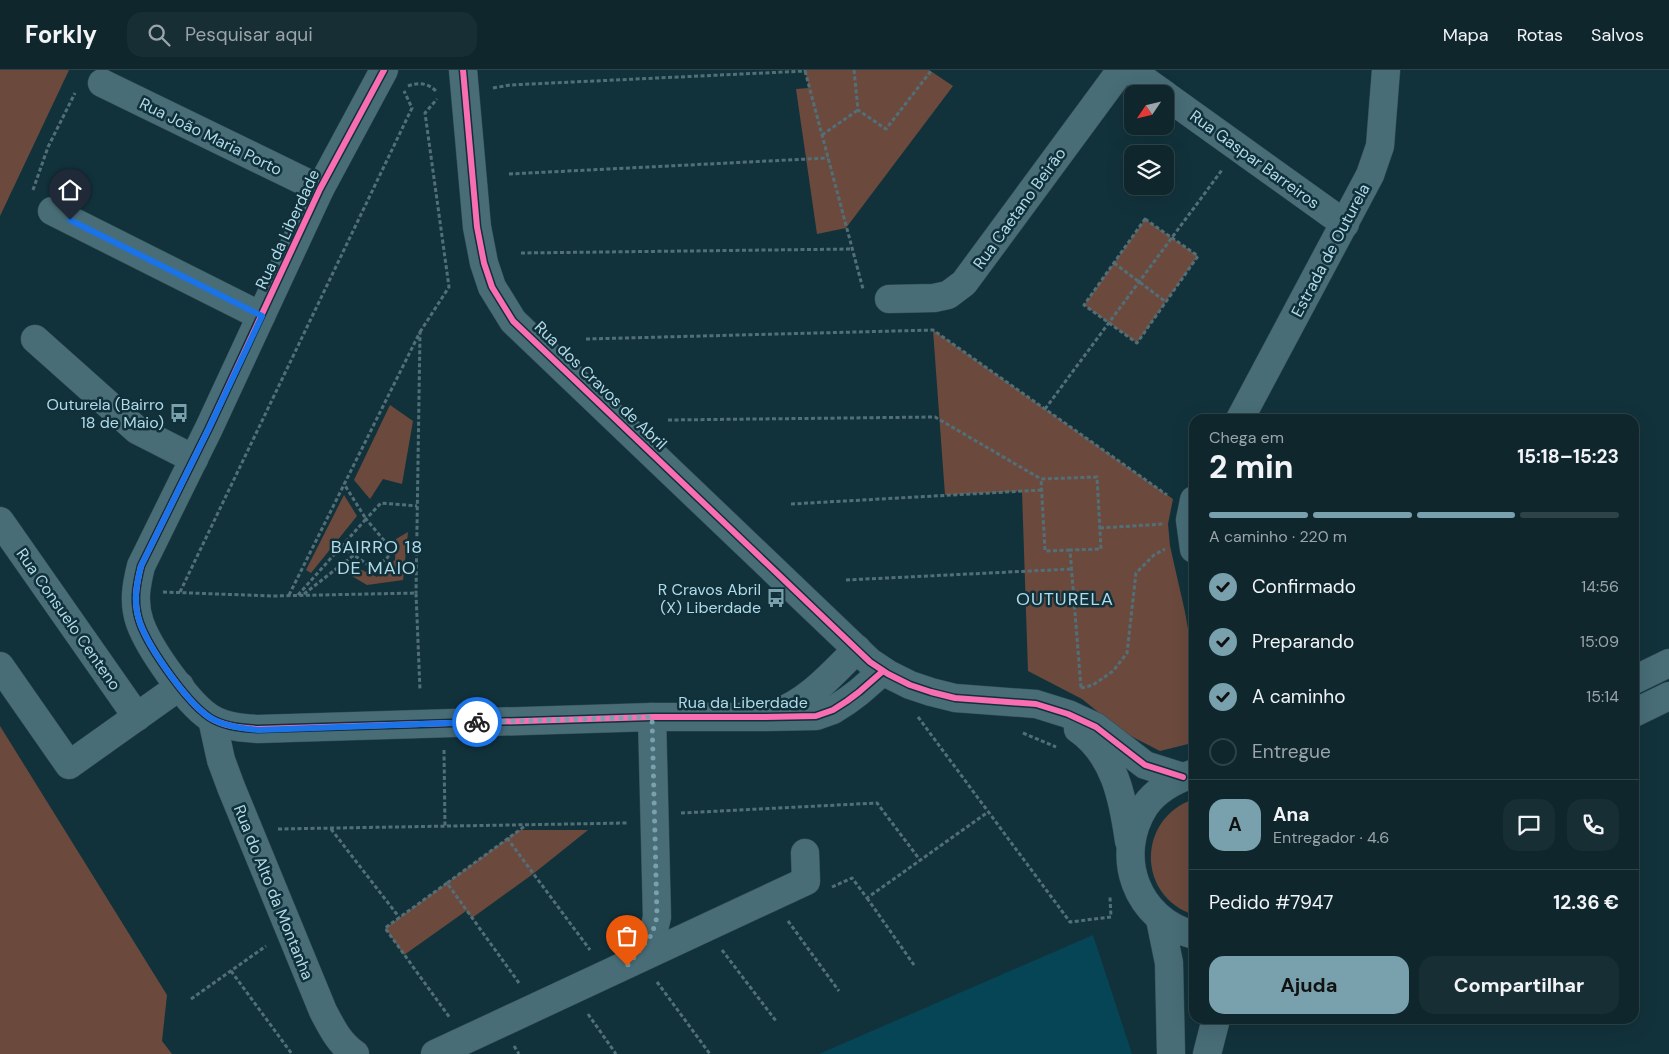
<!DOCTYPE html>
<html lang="pt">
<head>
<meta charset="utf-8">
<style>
	:root { --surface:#0e262c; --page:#172e34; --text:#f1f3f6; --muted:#9ba5a9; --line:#2e4348; --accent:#78a0ad }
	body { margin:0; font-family:"DM Sans",sans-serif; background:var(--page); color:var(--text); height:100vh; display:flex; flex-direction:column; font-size:19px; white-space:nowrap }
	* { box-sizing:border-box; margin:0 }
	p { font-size:16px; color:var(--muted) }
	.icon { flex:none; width:28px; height:28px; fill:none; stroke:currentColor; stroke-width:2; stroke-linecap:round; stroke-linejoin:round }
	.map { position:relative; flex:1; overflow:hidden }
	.drawer { position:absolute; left:1189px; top:344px; width:450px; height:610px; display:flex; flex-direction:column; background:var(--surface); border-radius:15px; box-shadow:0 5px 20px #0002,0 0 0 1px var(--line) }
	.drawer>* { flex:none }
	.needle { width:32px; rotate:235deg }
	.fabs { position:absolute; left:1124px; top:15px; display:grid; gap:10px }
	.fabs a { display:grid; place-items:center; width:50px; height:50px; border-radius:10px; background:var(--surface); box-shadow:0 5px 20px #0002,0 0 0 1px var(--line); font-size:25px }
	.pin { position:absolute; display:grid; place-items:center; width:42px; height:42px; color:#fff; margin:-51px -21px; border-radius:50% 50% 50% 0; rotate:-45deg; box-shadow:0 0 5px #0007 }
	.pin .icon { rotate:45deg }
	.courier { position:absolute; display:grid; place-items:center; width:50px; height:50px; margin:-25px; border:4px solid #1a73e8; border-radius:50%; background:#fff; color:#222; box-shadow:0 1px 6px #0007 }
	.overview em { font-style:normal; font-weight:700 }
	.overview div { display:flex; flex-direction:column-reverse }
	.overview { display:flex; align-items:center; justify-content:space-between; height:85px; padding:0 20px }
	h1 { font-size:32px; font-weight:700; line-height:38px }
	.bar { display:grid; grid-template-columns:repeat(4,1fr); gap:8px 5px; align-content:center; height:60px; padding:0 20px }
	.bar i { height:6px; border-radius:4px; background:var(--line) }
	.bar .on { background:var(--accent) }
	.bar p { grid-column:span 4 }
	.line { display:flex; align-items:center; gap:12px; padding:0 20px; border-top:1px solid var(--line) }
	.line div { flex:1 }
	.round { display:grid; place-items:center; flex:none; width:52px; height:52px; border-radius:15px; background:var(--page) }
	ol { padding:0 20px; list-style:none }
	li { display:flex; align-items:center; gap:15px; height:55px }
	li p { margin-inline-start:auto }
	li .icon { padding:5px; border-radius:50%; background:var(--accent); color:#111; stroke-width:4 }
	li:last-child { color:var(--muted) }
	li i { width:28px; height:28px; border:2px solid var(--line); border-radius:50% }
	.action { display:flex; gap:10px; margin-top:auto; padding:10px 20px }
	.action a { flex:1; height:58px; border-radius:15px; background:var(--accent); color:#111; font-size:20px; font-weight:700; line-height:58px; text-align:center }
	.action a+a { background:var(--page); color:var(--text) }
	header { display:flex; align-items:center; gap:30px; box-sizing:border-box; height:70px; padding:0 25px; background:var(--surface); border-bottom:1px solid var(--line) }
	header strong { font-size:24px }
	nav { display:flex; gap:28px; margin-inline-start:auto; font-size:18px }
	.search { width:350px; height:45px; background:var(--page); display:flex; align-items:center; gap:12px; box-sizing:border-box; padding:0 18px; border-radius:15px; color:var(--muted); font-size:19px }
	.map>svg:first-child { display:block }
</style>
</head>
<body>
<header>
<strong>Forkly</strong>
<div class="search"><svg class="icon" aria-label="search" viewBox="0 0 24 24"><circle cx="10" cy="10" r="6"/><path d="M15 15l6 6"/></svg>Pesquisar aqui</div>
<nav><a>Mapa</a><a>Rotas</a><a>Salvos</a></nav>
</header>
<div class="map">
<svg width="1669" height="984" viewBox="0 0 1669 984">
	<rect width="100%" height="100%" fill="#12323b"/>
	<!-- built -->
	<polygon fill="#064556" points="1093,865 1132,984 819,984"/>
	<!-- green -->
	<g fill="#6b4a3d">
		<polygon points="0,0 69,0 0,146"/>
		<polygon points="805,0 929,0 953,16 846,158 817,164 796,19 809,18"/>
		<polygon points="1145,149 1198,186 1137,273 1084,235"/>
		<polygon points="933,260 1173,429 1168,454 1170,476 1185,542 1194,593 1194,669 1192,673 1160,681 1123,662 1082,629 1028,601 1022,421 945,425"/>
		<polygon points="390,335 413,351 402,414 383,409 370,429 354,410"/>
		<polygon points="344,425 357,446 311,503 306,500"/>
		<polygon points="408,462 403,510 367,515 345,502 353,496 377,507 395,490 396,469"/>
		<polygon points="0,656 167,925 162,971 172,984 0,984"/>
		<path d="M1194,729V845C1136,826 1137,748 1194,729Z"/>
		<polygon points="519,760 588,760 533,804 472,848 466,841 404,885 385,858"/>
	</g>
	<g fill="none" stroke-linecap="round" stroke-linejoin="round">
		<!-- minor casing -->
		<g stroke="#334d55" stroke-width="29">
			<g id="minor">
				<path d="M384,0L320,119L209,358L141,496C136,516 133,533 140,553C149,578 190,638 214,650C228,657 243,658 258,659L652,647H766L816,646L833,640L847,631L859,622L883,601"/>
				<polyline points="1130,0 1164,24"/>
				<polyline points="102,13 320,119"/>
				<polyline points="1165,25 1345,154"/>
				<polyline points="52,141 261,246"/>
				<polyline points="889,229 934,228 948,225 964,213 1121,0"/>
				<polyline points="35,269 137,360 194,389"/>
				<polyline points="1240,349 1370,105 1380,76 1386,0"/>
				<polyline points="1194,430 1190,450 1194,479"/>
				<polyline points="0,451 137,647"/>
				<polyline points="0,596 69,695 180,616"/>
				<path d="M774,644C808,632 832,604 857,579"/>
				<path d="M212,649L221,690L231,717L323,941C332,958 339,973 355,984"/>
				<polyline points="631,891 653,864 657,847 652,647"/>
				<polyline points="435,984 806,811 805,783"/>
			</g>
		</g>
		<!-- tertiary casing -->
		<g stroke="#334d55" stroke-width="29">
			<g id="tertiary">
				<polyline points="463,0 477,157 484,193 492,217 513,251 870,592 888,604 910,615 931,622 955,628 1036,634 1068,644 1096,657 1145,695 1183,707"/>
				<polyline points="1634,610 1669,593"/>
				<polyline points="1634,643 1669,626"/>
				<path d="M1078,659C1115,685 1123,729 1129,771"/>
				<path d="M1192,704C1175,710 1156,720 1145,736C1113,786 1136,850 1194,865"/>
				<polyline points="1160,849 1169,893 1171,984"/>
				<polyline points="1207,984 1216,949"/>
			</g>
		</g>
		<!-- path -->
		<g stroke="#526f78" stroke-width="3" stroke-dasharray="4 2.5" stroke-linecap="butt">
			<polyline points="854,0 858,40 886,59 931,1 929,0"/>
			<polyline points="805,1 863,219"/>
			<path d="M408,16C418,12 428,13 436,21"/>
			<polyline points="493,18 510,15 805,1 805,0"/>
			<polyline points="822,65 858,40"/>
			<polyline points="509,104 828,88"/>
			<polyline points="33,120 48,77 75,23"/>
			<polygon points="1145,149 1198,186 1137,273 1084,235"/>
			<polyline points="521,183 852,179"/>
			<polyline points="1114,193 1166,232"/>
			<polyline points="420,262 449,217 425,43 437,29"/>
			<polyline points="586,269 933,260 1167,425"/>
			<polyline points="1045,339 1222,100"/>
			<polyline points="668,350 935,347 1041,409"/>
			<polyline points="791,434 1042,420"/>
			<polyline points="1100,458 1164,454"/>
			<polyline points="341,477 354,485"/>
			<polyline points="1070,480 1045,481 1041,409 1097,407 1101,479 1070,480 1081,618"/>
			<polyline points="846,510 1071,499"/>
			<polyline points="163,522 272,526 416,523 420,620"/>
			<polyline points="180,522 412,38 404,21"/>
			<polyline points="304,524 354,485 374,499 388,487 387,474 366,449 381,433 417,436"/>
			<polyline points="289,525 420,262 416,523"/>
			<polyline points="298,525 366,449 344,414"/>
			<polyline points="1081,618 1093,615 1113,601 1127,583 1136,503 1154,485 1165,479"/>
			<polyline points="918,647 1070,852 1111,847 1110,827"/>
			<polyline points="1023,663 1056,677"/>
			<polyline points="444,680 445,757"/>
			<polyline points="681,743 877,733 920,790"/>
			<polyline points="278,759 627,753"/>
			<polyline points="331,759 399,847"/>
			<polyline points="507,768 590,880"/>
			<polyline points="447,813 385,858 450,948"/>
			<polyline points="832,817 852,808 867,828 988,742"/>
			<polyline points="867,828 914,895"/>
			<polyline points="788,851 839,921"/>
			<polyline points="722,880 776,951"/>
			<polyline points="231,901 292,984"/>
			<polyline points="657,912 710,984"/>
			<polyline points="519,913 447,813 525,756"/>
			<polyline points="191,929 266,876"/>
			<polyline points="588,944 616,984"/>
			<polyline points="514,976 519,984"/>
		</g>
		<!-- minor -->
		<use href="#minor" stroke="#486d77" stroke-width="28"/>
		<!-- tertiary -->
		<use href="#tertiary" stroke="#486d77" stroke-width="28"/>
		<!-- cycleway casing -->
		<g stroke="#11303a" stroke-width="9">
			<g id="cycleway">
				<path d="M384,0L320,119L209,358L141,496C136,516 133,533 140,553C149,578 190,638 214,650C228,657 243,658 258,659L652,647H766L816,646L833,640L847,631L859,622L883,601"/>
				<polyline points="463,0 477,157 484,193 492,217 513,251 870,592 888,604 910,615 931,622 955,628 1036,634 1068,644 1096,657 1145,695 1183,707"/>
			</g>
		</g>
		<!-- cycleway -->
		<use href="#cycleway" stroke="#f96db3" stroke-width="6"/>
	</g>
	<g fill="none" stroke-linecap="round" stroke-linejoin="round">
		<!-- done -->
		<polyline stroke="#78a0ad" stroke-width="5" stroke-dasharray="0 9" points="477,652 652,647 657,847 652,864 627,896"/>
		<!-- route -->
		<path stroke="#1a73e8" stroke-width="6" d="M70,150L262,246L209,358L141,496C136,516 133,533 140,553C149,578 190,638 214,650C228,657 243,658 258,660L477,652"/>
	</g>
	<!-- icons -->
	<defs>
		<g id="bus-bare" transform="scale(1.5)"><path d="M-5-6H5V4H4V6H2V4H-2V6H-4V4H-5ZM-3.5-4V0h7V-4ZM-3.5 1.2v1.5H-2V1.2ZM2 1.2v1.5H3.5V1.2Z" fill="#78a0ad" stroke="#11303a" stroke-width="2.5" paint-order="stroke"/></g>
	</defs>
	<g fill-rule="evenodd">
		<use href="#bus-bare" x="179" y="343"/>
		<use href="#bus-bare" x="776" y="528"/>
	</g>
	<g text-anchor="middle" stroke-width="5" stroke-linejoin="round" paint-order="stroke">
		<!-- street labels -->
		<g font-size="16" fill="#afdbeb" stroke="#11303a">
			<text transform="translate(211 66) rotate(26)" y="6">Rua João Maria Porto</text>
			<text transform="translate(1255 89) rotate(36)" y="6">Rua Gaspar Barreiros</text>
			<text transform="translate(1019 138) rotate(-54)" y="6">Rua Caetano Beirão</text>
			<text transform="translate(287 159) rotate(-65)" y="6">Rua da Liberdade</text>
			<text transform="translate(1330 180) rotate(-62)" y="6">Estrada de Outurela</text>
			<text transform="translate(601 315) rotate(44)" y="6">Rua dos Cravos de Abril</text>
			<text transform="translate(69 549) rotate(55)" y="6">Rua Consuelo Centeno</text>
			<text x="743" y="638">Rua da Liberdade</text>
			<text transform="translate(274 822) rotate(68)" y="6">Rua do Alto da Montanha</text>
		</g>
		<!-- poi labels -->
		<g font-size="16" fill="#afdbeb" stroke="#11303a" text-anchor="end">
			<text x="164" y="340">Outurela (Bairro<tspan x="164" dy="18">18 de Maio)</tspan></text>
			<text x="761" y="525">R Cravos Abril<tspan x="761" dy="18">(X) Liberdade</tspan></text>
		</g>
		<!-- neighbourhood labels -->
		<g font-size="18" letter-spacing="1" fill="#afdbeb" stroke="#11303a">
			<text x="377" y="483">BAIRRO 18<tspan x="377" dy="21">DE MAIO</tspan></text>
			<text x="1065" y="535">OUTURELA</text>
		</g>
	</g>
</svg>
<div class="fabs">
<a><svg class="needle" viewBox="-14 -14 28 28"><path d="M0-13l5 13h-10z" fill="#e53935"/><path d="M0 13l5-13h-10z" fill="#9ba5a9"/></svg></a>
<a><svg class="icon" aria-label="layers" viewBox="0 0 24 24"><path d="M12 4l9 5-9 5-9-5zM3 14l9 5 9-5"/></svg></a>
</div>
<div class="pin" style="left:627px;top:896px;background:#ea580c"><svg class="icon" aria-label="bag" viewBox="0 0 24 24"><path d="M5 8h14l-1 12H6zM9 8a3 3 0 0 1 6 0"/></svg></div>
<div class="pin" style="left:70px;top:150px;background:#1f2937"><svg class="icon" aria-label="home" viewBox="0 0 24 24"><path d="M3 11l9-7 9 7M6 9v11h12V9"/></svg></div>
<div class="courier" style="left:477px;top:652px"><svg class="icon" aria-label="bike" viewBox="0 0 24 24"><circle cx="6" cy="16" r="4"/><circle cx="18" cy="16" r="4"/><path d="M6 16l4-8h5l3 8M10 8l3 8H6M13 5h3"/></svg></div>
<section class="drawer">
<div class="overview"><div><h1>2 min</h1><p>Chega em</p></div><em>15:18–15:23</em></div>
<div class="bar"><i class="on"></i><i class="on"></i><i class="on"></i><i></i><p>A caminho · 220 m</p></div>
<ol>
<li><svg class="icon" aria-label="check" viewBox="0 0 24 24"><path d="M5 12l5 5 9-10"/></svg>Confirmado<p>14:56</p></li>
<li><svg class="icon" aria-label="check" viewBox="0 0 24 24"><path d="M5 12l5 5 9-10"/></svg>Preparando<p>15:09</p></li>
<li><svg class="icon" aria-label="check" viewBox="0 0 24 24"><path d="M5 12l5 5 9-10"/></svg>A caminho<p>15:14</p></li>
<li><i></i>Entregue</li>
</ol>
<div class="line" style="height:90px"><b class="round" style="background:var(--accent);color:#111">A</b><div><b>Ana</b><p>Entregador · 4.6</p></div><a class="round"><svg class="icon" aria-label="chat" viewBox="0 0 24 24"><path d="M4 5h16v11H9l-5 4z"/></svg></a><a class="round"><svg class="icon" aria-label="phone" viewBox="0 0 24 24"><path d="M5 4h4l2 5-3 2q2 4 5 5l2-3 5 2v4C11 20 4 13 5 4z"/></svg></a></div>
<div class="line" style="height:65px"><div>Pedido #7947</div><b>12.36 €</b></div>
<div class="action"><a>Ajuda</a><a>Compartilhar</a></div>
</section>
</div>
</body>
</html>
